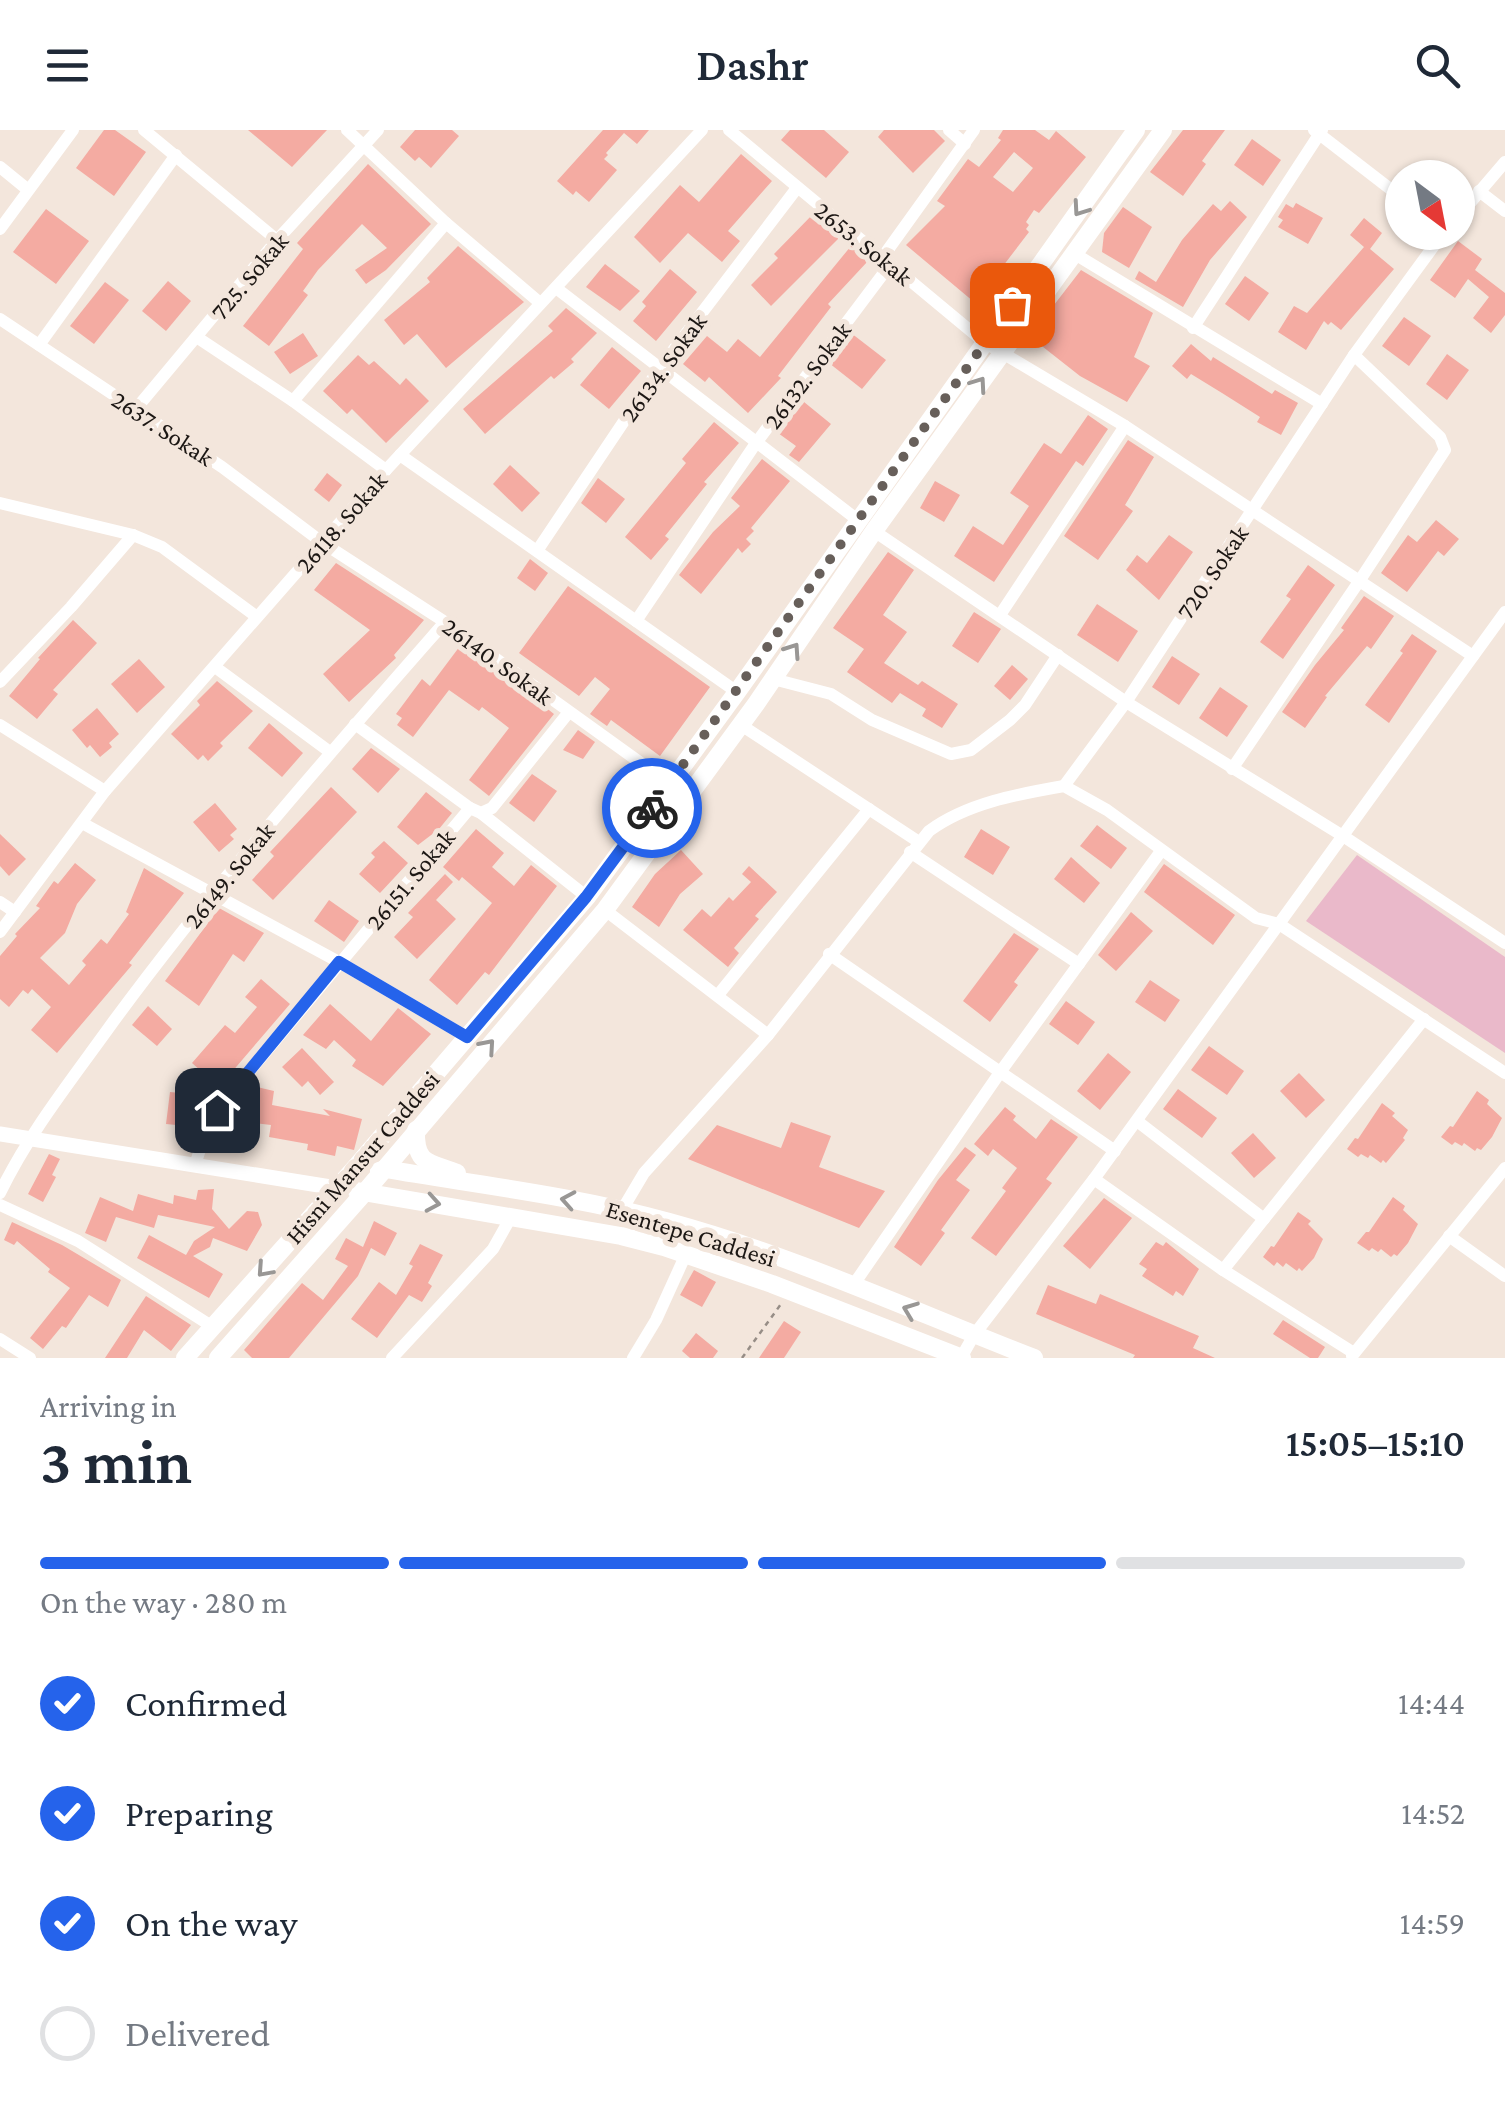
<!DOCTYPE html>
<html lang="en">
<head>
<meta charset="utf-8">
<style>
	:root { --surface:#fff; --page:#f2f2f3; --text:#1f2937; --muted:#747a83; --line:#e0e1e3; --accent:#2563eb }
	body { margin:0; font-family:"Crimson Pro",serif; background:var(--page); color:var(--text); height:100vh; display:flex; flex-direction:column; font-size:38px; white-space:nowrap }
	* { box-sizing:border-box; margin:0 }
	p { font-size:32px; color:var(--muted) }
	.icon { flex:none; width:55px; height:55px; fill:none; stroke:currentColor; stroke-width:2; stroke-linecap:round; stroke-linejoin:round }
	.map { position:relative; height:1228px; overflow:hidden }
	.sheet { display:flex; flex-direction:column; background:var(--surface); flex:1 }
	.sheet>* { flex:none }
	.needle { width:65px; rotate:148deg }
	.controls { position:absolute; left:1385px; top:30px; display:grid; gap:20px }
	.controls a { display:grid; place-items:center; width:90px; height:90px; border-radius:50%; background:var(--surface); box-shadow:0 2px 8px #0004; font-size:50px }
	.pin { position:absolute; display:grid; place-items:center; width:85px; height:85px; color:#fff; margin:-42px; border-radius:20px; box-shadow:0 5px 15px #0006 }
	.courier { position:absolute; display:grid; place-items:center; width:100px; height:100px; margin:-50px; border:8px solid #2563eb; border-radius:50%; background:#fff; color:#222; box-shadow:0 2px 12px #0007 }
	.overview em { font-style:normal; font-weight:600 }
	.overview div { display:flex; flex-direction:column-reverse }
	.overview { display:flex; align-items:center; justify-content:space-between; height:170px; padding:0 40px }
	h1 { font-size:65px; font-weight:600; line-height:75px }
	.bar { display:grid; grid-template-columns:repeat(4,1fr); gap:15px 10px; align-content:center; height:120px; padding:0 40px }
	.bar i { height:12px; border-radius:8px; background:var(--line) }
	.bar .on { background:var(--accent) }
	.bar p { grid-column:span 4 }
	ol { padding:0 40px; list-style:none }
	li { display:flex; align-items:center; gap:30px; height:110px }
	li p { margin-inline-start:auto }
	li .icon { padding:10px; border-radius:50%; background:var(--accent); color:#fff; stroke-width:4 }
	li:last-child { color:var(--muted) }
	li i { width:55px; height:55px; border:5px solid var(--line); border-radius:50% }
	header { display:flex; justify-content:space-between; align-items:center; height:130px; padding:0 40px; background:var(--surface); font-size:45px; font-weight:600 }
	.map>svg:first-child { display:block }
</style>
</head>
<body>
<header><svg class="icon" aria-label="menu" viewBox="0 0 24 24"><path d="M4 6h16M4 12h16M4 18h16"/></svg>Dashr<svg class="icon" aria-label="search" viewBox="0 0 24 24"><circle cx="10" cy="10" r="6"/><path d="M15 15l6 6"/></svg></header>
<div class="map">
<svg width="1505" height="1228" viewBox="0 0 1505 1228">
	<rect width="100%" height="100%" fill="#f3e6dc"/>
	<!-- green -->
	<polygon fill="#eab9ca" points="1357,725 1505,827 1505,923 1306,791"/>
	<!-- building -->
	<g fill="#f4aba2" fill-rule="evenodd">
		<polygon points="104,0 115,0 146,22 114,66 76,38"/>
		<polygon points="248,0 327,0 292,37"/>
		<polygon points="415,0 452,0 459,6 431,38 419,27 415,31 400,17"/>
		<polygon points="603,0 649,0 637,14 624,3 606,23 608,25 604,29 617,40 589,72 576,61 573,65 557,51"/>
		<polygon points="790,0 824,0 849,22 826,48 781,10"/>
		<polygon points="884,0 934,0 945,11 913,43 878,7"/>
		<path d="M1003,0H1035L1049,10L1056,1L1086,27L1039,83L1034,80L1026,92L1029,95L1026,99L1029,102L1000,140L1002,141L974,172L906,115L945,76L937,71L968,29L979,37L1001,10L998,8ZM1014,22L1033,38L1013,62L993,47Z"/>
		<polygon points="1183,0 1225,0 1202,31 1206,34 1183,66 1150,42"/>
		<polygon points="1252,9 1281,30 1263,56 1234,35"/>
		<polygon points="741,24 772,51 728,101 740,111 722,132 688,103 660,133 634,107 680,55 699,72"/>
		<polygon points="368,34 431,94 386,140 366,154 355,140 387,118 362,94 318,140 303,161 308,165 269,216 243,196 303,119 297,113"/>
		<polygon points="1230,71 1247,87 1210,130 1183,177 1135,149 1139,141 1156,152 1182,110 1213,74 1221,81"/>
		<polygon points="1296,73 1323,88 1308,114 1278,97 1283,90 1278,87 1286,74 1293,78"/>
		<polygon points="1123,77 1152,97 1129,138 1102,122 1104,103"/>
		<polygon points="46,79 89,111 56,154 13,122"/>
		<polygon points="814,83 839,108 771,176 751,155 778,128 774,124"/>
		<polygon points="1364,88 1382,103 1370,119 1394,139 1341,200 1331,192 1328,195 1324,191 1306,220 1278,202 1294,176 1307,183 1364,117 1350,105"/>
		<polygon points="1458,111 1482,129 1475,140 1505,163 1505,185 1491,203 1473,188 1489,167 1468,149 1455,168 1430,150"/>
		<polygon points="458,116 524,172 446,238 417,204 404,215 384,190 430,152 427,148"/>
		<polygon points="851,116 868,131 828,174 831,177 778,246 781,248 748,283 709,247 705,252 683,234 707,206 727,222 738,209 760,227"/>
		<polygon points="605,134 640,161 620,181 586,157"/>
		<polygon points="670,139 697,162 656,211 633,191 646,176 642,172"/>
		<polygon points="1081,140 1153,183 1134,227 1150,236 1127,272 1080,246 1038,213 1045,204 1037,197"/>
		<polygon points="1245,146 1269,163 1249,191 1225,174"/>
		<polygon points="168,151 191,171 166,201 142,181"/>
		<polygon points="105,152 129,170 94,214 70,196"/>
		<polygon points="566,178 597,203 571,229 574,232 554,249 551,246 485,304 463,279 553,201 548,196"/>
		<polygon points="1404,187 1431,206 1409,236 1382,216"/>
		<polygon points="303,203 318,226 290,244 274,222"/>
		<polygon points="851,203 886,230 862,259 829,233"/>
		<polygon points="1191,214 1211,231 1213,227 1272,264 1275,260 1298,273 1281,305 1257,292 1260,287 1222,263 1191,244 1187,249 1172,236"/>
		<polygon points="612,217 641,241 609,279 580,255"/>
		<polygon points="1447,224 1469,240 1447,270 1426,254"/>
		<polygon points="358,225 369,235 374,231 400,255 406,248 429,271 386,313 352,279 347,284 323,261"/>
		<polygon points="804,272 831,294 799,332 789,325 796,316 778,303"/>
		<polygon points="1088,285 1108,299 1083,336 1076,331 994,452 954,426 973,396 1003,415 1029,376 1010,363 1044,313 1061,324"/>
		<polygon points="714,292 739,313 704,352 707,354 665,406 669,409 651,430 625,407 686,333 682,329"/>
		<polygon points="1128,310 1154,327 1125,375 1133,381 1098,430 1064,406"/>
		<polygon points="762,329 790,351 751,398 754,401 746,409 751,414 742,423 738,418 701,464 679,445 713,402 740,376 731,368"/>
		<polygon points="510,335 540,363 522,382 493,354"/>
		<polygon points="327,343 342,355 329,372 314,360"/>
		<polygon points="598,348 625,369 606,393 581,373"/>
		<polygon points="935,351 960,365 944,392 920,378"/>
		<polygon points="1436,390 1459,409 1444,426 1438,421 1407,462 1381,443 1408,405 1417,412"/>
		<polygon points="1169,405 1193,422 1159,470 1126,440 1137,425 1147,433"/>
		<polygon points="888,422 914,440 883,485 907,502 884,533 918,555 922,551 958,574 942,598 922,586 926,579 900,563 892,573 847,542 864,519 833,498"/>
		<polygon points="530,429 548,443 535,461 517,448"/>
		<polygon points="336,433 424,490 394,525 396,528 349,572 323,544 370,500 314,460"/>
		<polygon points="1308,435 1335,455 1283,529 1260,512 1291,469 1286,466"/>
		<polygon points="568,456 710,557 660,626 611,590 607,596 590,584 610,559 595,547 579,566 519,523"/>
		<polygon points="1364,466 1394,486 1371,519 1367,516 1325,566 1327,567 1305,598 1282,582 1315,535 1344,500 1341,498"/>
		<polygon points="1097,474 1138,501 1118,532 1077,505"/>
		<polygon points="974,482 1001,499 978,533 952,516"/>
		<polygon points="73,490 97,513 53,560 58,564 37,589 9,566 40,529 38,528"/>
		<polygon points="1412,504 1437,521 1389,593 1365,575 1403,523 1400,521"/>
		<polygon points="460,516 532,572 535,569 554,584 489,666 469,650 509,598 482,577 479,581 449,560 413,607 397,595 402,588 396,584 422,549 430,556"/>
		<polygon points="1172,526 1200,544 1179,575 1152,557"/>
		<polygon points="139,529 165,557 137,583 111,554"/>
		<polygon points="1012,535 1028,549 1010,570 994,556"/>
		<polygon points="217,551 253,581 220,613 223,616 208,631 203,625 198,630 171,604 200,575 197,571"/>
		<polygon points="1220,557 1248,576 1227,607 1199,588"/>
		<polygon points="97,578 119,604 109,613 112,617 100,627 90,615 87,618 72,600"/>
		<polygon points="269,593 303,623 282,647 248,618"/>
		<polygon points="578,600 595,612 583,629 563,620"/>
		<polygon points="371,618 400,639 378,663 352,639"/>
		<polygon points="532,644 557,661 534,692 509,673"/>
		<polygon points="331,657 357,682 273,770 252,750 274,726 270,722"/>
		<polygon points="426,662 452,683 439,699 418,715 397,697"/>
		<polygon points="215,673 237,699 230,705 234,709 219,722 193,692"/>
		<polygon points="1097,695 1127,718 1111,739 1080,716"/>
		<polygon points="476,699 504,723 492,737 514,756 531,735 557,756 489,845 485,842 457,875 429,850 492,773 462,747 459,751 443,737"/>
		<polygon points="981,699 1010,717 993,745 964,727"/>
		<polygon points="0,704 26,729 9,746 0,736"/>
		<polygon points="384,711 408,733 380,763 359,744 375,727 371,723"/>
		<polygon points="681,720 703,744 680,764 659,797 632,777 655,744"/>
		<polygon points="1071,727 1100,753 1084,773 1054,749"/>
		<polygon points="75,733 96,750 77,774 65,803 40,828 69,855 86,835 82,831 101,809 107,814 129,784 126,782 144,738 184,763 129,833 132,835 57,923 31,900 51,877 32,859 28,864 23,860 9,877 0,869 0,826 17,806 15,804 40,778 36,776 54,751 58,754"/>
		<polygon points="1164,734 1235,785 1213,815 1144,762"/>
		<polygon points="749,736 777,762 755,786 759,789 734,818 739,823 728,837 683,800 702,779 711,787 729,767 733,771 751,752 742,744"/>
		<polygon points="445,744 453,752 436,770 456,789 417,829 394,807 413,787 408,783"/>
		<polygon points="329,770 359,791 344,812 314,791"/>
		<polygon points="219,778 264,803 244,832 233,824 199,876 165,851"/>
		<polygon points="1131,782 1153,801 1116,841 1098,825"/>
		<polygon points="1014,803 1039,819 1014,852 1018,855 990,892 963,871"/>
		<polygon points="261,849 290,874 219,957 192,933 225,895 235,903 257,877 245,867"/>
		<polygon points="1150,850 1180,870 1165,892 1135,872"/>
		<polygon points="1066,871 1095,892 1078,915 1049,894"/>
		<polygon points="330,874 371,911 398,878 431,904 383,956 352,936 356,930 334,910 326,919 303,905"/>
		<polygon points="148,876 172,899 157,916 132,895"/>
		<polygon points="1209,916 1244,941 1227,965 1191,940"/>
		<polygon points="302,918 334,952 320,965 308,951 302,957 282,937"/>
		<polygon points="1108,923 1131,942 1100,980 1077,961"/>
		<polygon points="1299,943 1325,970 1306,988 1280,961"/>
		<polygon points="257,957 274,961 272,975 330,986 323,979 362,989 354,1020 337,1016 335,1026 307,1020 308,1014 269,1007 271,995 239,991 241,972 248,973"/>
		<polygon points="1178,959 1217,988 1202,1008 1163,979"/>
		<polygon points="1477,961 1489,970 1487,974 1502,988 1492,1007 1481,1020 1477,1018 1475,1021 1464,1013 1462,1016 1455,1012 1452,1015 1441,1007 1450,996 1453,997"/>
		<polygon points="170,962 200,965 197,997 166,994"/>
		<polygon points="1382,973 1395,983 1392,986 1408,1000 1403,1008 1405,1010 1386,1033 1383,1030 1381,1033 1370,1025 1368,1028 1361,1024 1358,1027 1347,1019 1355,1008 1358,1009"/>
		<polygon points="1005,977 1016,986 1013,990 1036,1009 1051,989 1078,1007 1046,1049 1052,1053 996,1126 971,1108 1006,1061 1002,1058 1017,1038 993,1019 988,1026 974,1014"/>
		<polygon points="791,992 831,1006 819,1037 885,1061 859,1098 688,1029 717,995 781,1018"/>
		<polygon points="1253,1003 1276,1028 1254,1048 1231,1023"/>
		<polygon points="965,1017 976,1025 956,1050 970,1060 941,1100 945,1103 921,1136 894,1117 938,1050"/>
		<polygon points="49,1024 60,1029 52,1045 56,1047 43,1072 28,1064"/>
		<polygon points="214,1059 212,1079 229,1099 247,1081 258,1082 262,1095 247,1121 213,1108 210,1117 193,1126 223,1144 209,1168 137,1128 149,1105 186,1125 194,1111 215,1097 158,1085 154,1098 116,1087 106,1112 85,1103 100,1067 133,1081 138,1064 173,1074 174,1065 196,1070 198,1060"/>
		<polygon points="1393,1067 1405,1076 1403,1080 1418,1094 1408,1113 1397,1126 1394,1124 1391,1127 1381,1119 1378,1122 1372,1118 1369,1121 1357,1113 1366,1102 1369,1102"/>
		<polygon points="1104,1068 1132,1088 1090,1139 1063,1116"/>
		<polygon points="1298,1082 1311,1091 1308,1094 1323,1109 1314,1128 1302,1141 1299,1138 1297,1141 1286,1133 1283,1137 1277,1132 1274,1136 1263,1127 1271,1116 1274,1117"/>
		<polygon points="374,1091 397,1103 385,1126 371,1118 358,1146 289,1228 252,1228 244,1220 302,1153 323,1170 348,1136 335,1129 346,1108 363,1117"/>
		<polygon points="12,1092 62,1115 121,1150 108,1177 89,1165 66,1198 62,1196 43,1219 30,1208 70,1158 48,1142 50,1139 17,1111 14,1115 4,1110"/>
		<polygon points="1156,1112 1163,1116 1166,1112 1199,1139 1183,1166 1176,1161 1173,1166 1142,1146 1147,1139 1139,1134"/>
		<polygon points="420,1114 443,1125 428,1153 432,1156 422,1172 409,1165 377,1208 351,1189 379,1152 396,1165 413,1136 409,1134"/>
		<polygon points="694,1140 716,1152 702,1177 680,1165"/>
		<polygon points="1048,1155 1096,1174 1100,1164 1199,1206 1193,1218 1215,1228 1133,1228 1135,1225 1036,1184"/>
		<polygon points="146,1166 191,1195 171,1221 144,1200 127,1228 105,1228"/>
		<polygon points="1283,1190 1325,1217 1318,1228 1310,1228 1273,1204"/>
		<polygon points="784,1191 801,1202 784,1228 759,1228"/>
		<polygon points="696,1203 718,1221 713,1228 690,1228 682,1221"/>
	</g>
	<g fill="none" stroke-linecap="round" stroke-linejoin="round">
		<!-- path -->
		<polyline stroke="#968d86" stroke-width="2.5" stroke-dasharray="5 5" stroke-linecap="butt" points="742,1228 781,1174"/>
		<!-- minor -->
		<g stroke="#fff" stroke-width="12">
			<polyline points="144,0 277,110"/>
			<polyline points="347,0 446,93 539,172"/>
			<polyline points="729,0 984,212 1125,296 1473,526"/>
			<polyline points="949,0 965,14"/>
			<polyline points="1314,0 1402,68"/>
			<polyline points="0,37 27,59"/>
			<polyline points="1479,61 1505,81"/>
			<polyline points="1458,87 1505,32"/>
			<polyline points="0,99 73,0"/>
			<polyline points="1444,102 1354,225 1126,572 1343,706 1505,813"/>
			<polyline points="1075,124 1322,274"/>
			<polyline points="556,158 859,391"/>
			<polyline points="0,189 222,337 323,413 445,492 670,654"/>
			<polyline points="1193,198 1322,0"/>
			<polyline points="198,208 293,271 386,340"/>
			<polyline points="39,215 176,25"/>
			<polyline points="293,271 446,93"/>
			<polyline points="135,280 277,110 378,0"/>
			<polyline points="400,325 737,562"/>
			<polyline points="0,373 133,405 162,417 257,487"/>
			<polyline points="874,401 1126,572 1064,656"/>
			<polyline points="537,421 659,239 797,58"/>
			<polyline points="1000,485 1125,296"/>
			<polyline points="636,491 756,313 883,144 882,128 974,0"/>
			<polyline points="215,537 330,622"/>
			<polyline points="773,549 831,564 872,590 951,624 971,620 1010,590 1025,575 1058,525"/>
			<polyline points="0,552 71,477 133,405"/>
			<polyline points="355,594 470,678"/>
			<polyline points="0,595 105,661"/>
			<polyline points="741,595 919,712"/>
			<polyline points="1232,639 1360,450 1445,320 1440,307 1354,225"/>
			<polyline points="481,683 587,767"/>
			<polyline points="82,693 339,832 467,907"/>
			<polyline points="910,722 1079,834"/>
			<polyline points="0,772 15,782"/>
			<polyline points="605,780 768,905"/>
			<polyline points="0,802 105,661 386,340 702,0"/>
			<polyline points="829,824 1115,1021"/>
			<polyline points="718,865 869,679"/>
			<polyline points="1137,991 1264,1089"/>
			<polyline points="195,1035 208,995 217,980 470,678 481,683 492,678 569,582"/>
			<polyline points="1094,1049 1223,1140 1354,1223"/>
			<path d="M0,1063C30,1001 73,948 113,892C216,752 331,622 445,492"/>
			<polyline points="0,1075 78,1111 213,1197"/>
			<path d="M622,1080L644,1043L768,905L929,701C967,673 1018,664 1064,656L1107,680L1256,788L1279,794L1505,943"/>
			<polyline points="1449,1106 1505,1146"/>
			<polyline points="1223,1140 1424,889"/>
			<polyline points="852,1157 1001,941 1161,721"/>
			<polyline points="0,1209 30,1228"/>
			<polyline points="1352,1226 1505,1038"/>
			<polyline points="392,1228 493,1119 511,1087"/>
			<polyline points="633,1228 656,1190 686,1124"/>
			<polyline points="961,1228 974,1205 1094,1049 1505,482"/>
		</g>
		<!-- tertiary -->
		<polyline stroke="#fff" stroke-width="15" points="0,1004 337,1058"/>
		<!-- secondary -->
		<g stroke="#fff" stroke-width="18">
			<path d="M416,1000C415,1035 429,1032 457,1043"/>
			<path d="M379,1041L385,1039C479,1055 577,1066 669,1092C794,1126 913,1181 1034,1228"/>
			<polyline points="357,1061 621,1106 664,1117 772,1154 962,1228"/>
			<polyline points="185,1228 354,1039 587,767 737,562 1136,0"/>
			<polyline points="218,1228 365,1062 605,780 756,574 874,401 1163,0"/>
		</g>
	</g>
	<!-- one-way arrows -->
	<defs><path id="oneway-chevron" d="M-2-3.5L2.5 0L-2 3.5" fill="none" stroke-width="1.6" stroke-linecap="round" stroke-linejoin="round" transform="scale(2.5)"/></defs>
	<g stroke="#999795">
		<use href="#oneway-chevron" transform="translate(1080 79) rotate(125)"/>
		<use href="#oneway-chevron" transform="translate(979 254) rotate(-55)"/>
		<use href="#oneway-chevron" transform="translate(793 520) rotate(-56)"/>
		<use href="#oneway-chevron" transform="translate(488 916) rotate(-49)"/>
		<use href="#oneway-chevron" transform="translate(568 1070) rotate(-170)"/>
		<use href="#oneway-chevron" transform="translate(433 1073) rotate(10)"/>
		<use href="#oneway-chevron" transform="translate(264 1140) rotate(132)"/>
		<use href="#oneway-chevron" transform="translate(910 1180) rotate(-159)"/>
	</g>
	<g fill="none" stroke-linecap="round" stroke-linejoin="round">
		<!-- done -->
		<polyline stroke="#675f5a" stroke-width="10" stroke-dasharray="0 18" points="652,678 1012,175"/>
		<!-- route -->
		<polyline stroke="#2563eb" stroke-width="12" points="217,980 339,832 467,907 586,767 652,678"/>
	</g>
	<g text-anchor="middle" stroke-width="10" stroke-linejoin="round" paint-order="stroke">
		<!-- street labels -->
		<g font-size="25" fill="#1c1714" stroke="#f3e6dc">
			<text transform="translate(864 113) rotate(39)" y="9">2653. Sokak</text>
			<text transform="translate(249 146) rotate(-50)" y="9">725. Sokak</text>
			<text transform="translate(663 237) rotate(-54)" y="9">26134. Sokak</text>
			<text transform="translate(807 245) rotate(-53)" y="9">26132. Sokak</text>
			<text transform="translate(163 298) rotate(33)" y="9">2637. Sokak</text>
			<text transform="translate(341 392) rotate(-49)" y="9">26118. Sokak</text>
			<text transform="translate(1212 442) rotate(-56)" y="9">720. Sokak</text>
			<text transform="translate(498 531) rotate(36)" y="9">26140. Sokak</text>
			<text transform="translate(229 745) rotate(-51)" y="9">26149. Sokak</text>
			<text transform="translate(410 749) rotate(-50)" y="9">26151. Sokak</text>
			<text transform="translate(362 1027) rotate(-49)" y="9">Hisni Mansur Caddesi</text>
			<text transform="translate(691 1103) rotate(17)" y="9">Esentepe Caddesi</text>
		</g>
	</g>
</svg>
<div class="controls">
<a><svg class="needle" viewBox="-14 -14 28 28"><path d="M0-13l5 13h-10z" fill="#e53935"/><path d="M0 13l5-13h-10z" fill="#747a83"/></svg></a>
</div>
<div class="pin" style="left:1012px;top:175px;background:#ea580c"><svg class="icon" aria-label="bag" viewBox="0 0 24 24"><path d="M5 8h14l-1 12H6zM9 8a3 3 0 0 1 6 0"/></svg></div>
<div class="pin" style="left:217px;top:980px;background:#1f2937"><svg class="icon" aria-label="home" viewBox="0 0 24 24"><path d="M3 11l9-7 9 7M6 9v11h12V9"/></svg></div>
<div class="courier" style="left:652px;top:678px"><svg class="icon" aria-label="bike" viewBox="0 0 24 24"><circle cx="6" cy="16" r="4"/><circle cx="18" cy="16" r="4"/><path d="M6 16l4-8h5l3 8M10 8l3 8H6M13 5h3"/></svg></div>
</div>
<section class="sheet">
<div class="overview"><div><h1>3 min</h1><p>Arriving in</p></div><em>15:05–15:10</em></div>
<div class="bar"><i class="on"></i><i class="on"></i><i class="on"></i><i></i><p>On the way · 280 m</p></div>
<ol>
<li><svg class="icon" aria-label="check" viewBox="0 0 24 24"><path d="M5 12l5 5 9-10"/></svg>Confirmed<p>14:44</p></li>
<li><svg class="icon" aria-label="check" viewBox="0 0 24 24"><path d="M5 12l5 5 9-10"/></svg>Preparing<p>14:52</p></li>
<li><svg class="icon" aria-label="check" viewBox="0 0 24 24"><path d="M5 12l5 5 9-10"/></svg>On the way<p>14:59</p></li>
<li><i></i>Delivered</li>
</ol>
</section>
</body>
</html>
